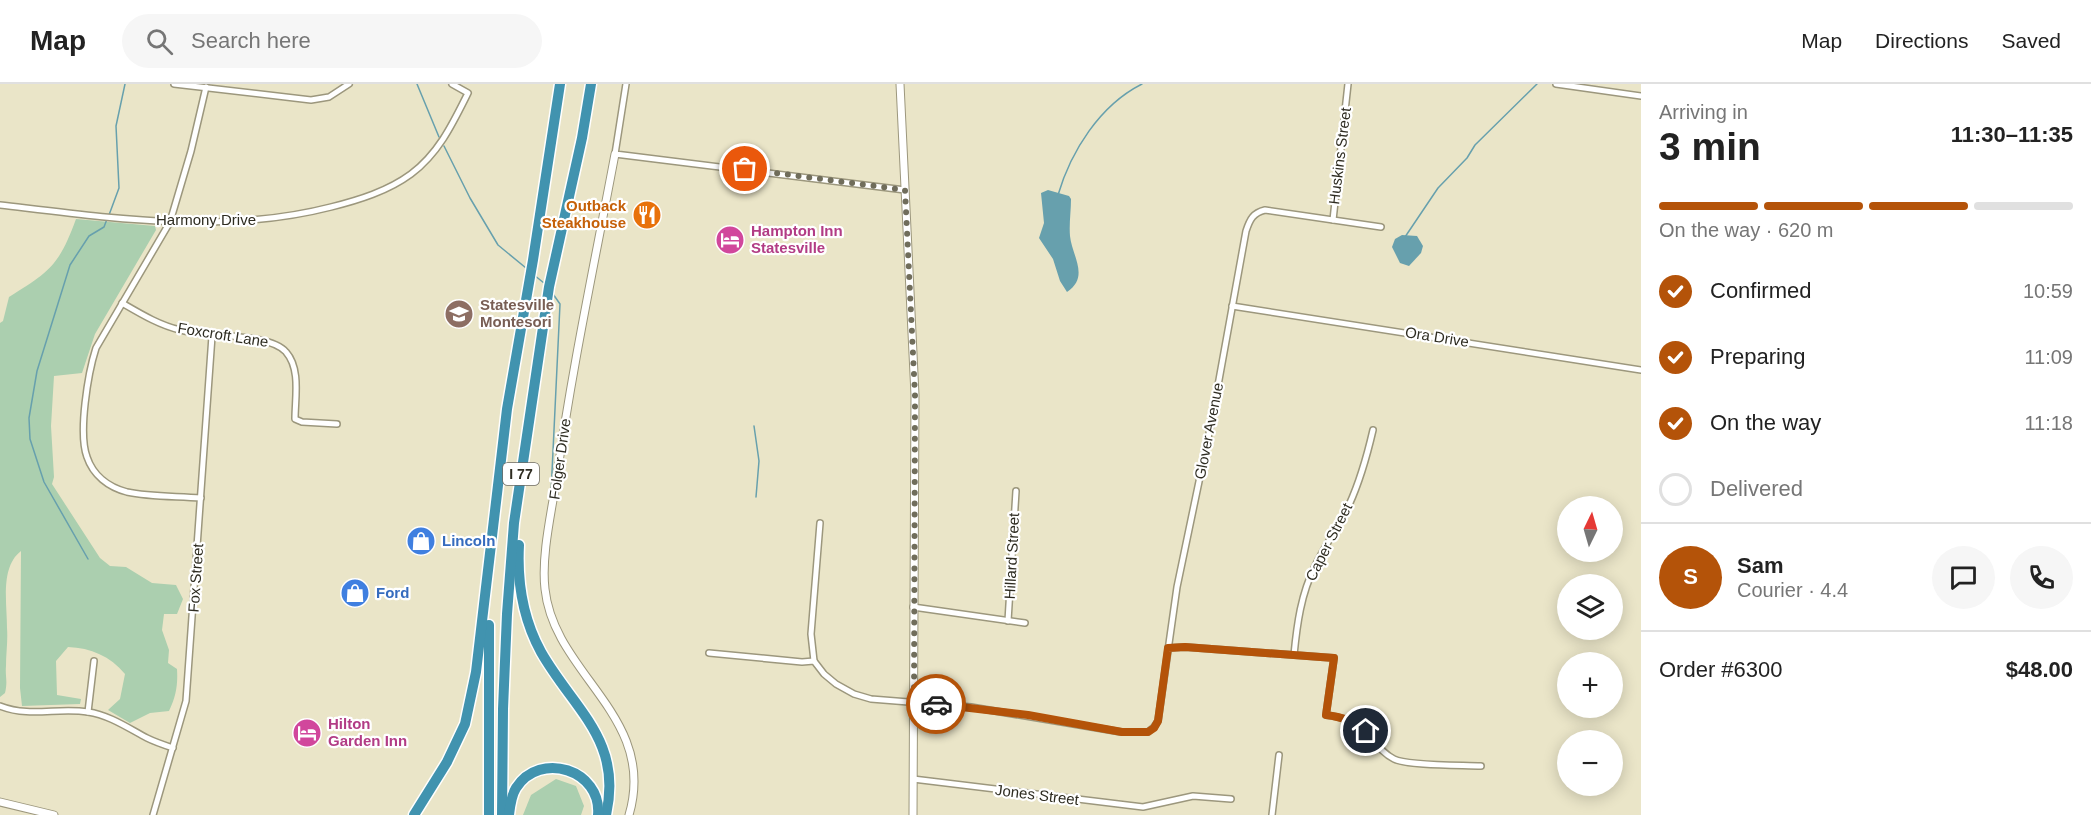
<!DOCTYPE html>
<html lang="en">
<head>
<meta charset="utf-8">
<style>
	:root { --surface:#fff; --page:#f6f6f6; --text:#222; --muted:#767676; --line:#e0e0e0; --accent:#b45309 }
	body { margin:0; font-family:Helvetica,sans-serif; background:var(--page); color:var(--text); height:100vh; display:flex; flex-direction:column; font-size:22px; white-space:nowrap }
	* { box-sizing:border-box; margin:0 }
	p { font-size:20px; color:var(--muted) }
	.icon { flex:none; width:33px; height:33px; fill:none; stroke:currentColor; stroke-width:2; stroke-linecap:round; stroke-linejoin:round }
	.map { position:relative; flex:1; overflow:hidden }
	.sheet { display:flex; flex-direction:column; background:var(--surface); width:450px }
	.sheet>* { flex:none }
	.needle { width:39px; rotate:5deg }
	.controls { position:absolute; left:1557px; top:412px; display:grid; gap:12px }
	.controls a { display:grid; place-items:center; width:66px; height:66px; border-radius:50%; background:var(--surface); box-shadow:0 3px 15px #0003; font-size:30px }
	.pin { position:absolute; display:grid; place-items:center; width:51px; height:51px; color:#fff; margin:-26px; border:3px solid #fff; border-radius:50%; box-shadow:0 2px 6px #0007 }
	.courier { position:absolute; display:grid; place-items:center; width:60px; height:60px; margin:-30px; border:4px solid #b45309; border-radius:50%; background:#fff; color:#222; box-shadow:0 2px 8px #0007 }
	.head em { font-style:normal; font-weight:700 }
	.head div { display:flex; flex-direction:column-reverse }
	.head { display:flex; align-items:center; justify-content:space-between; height:102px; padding:0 18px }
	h1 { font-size:39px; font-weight:700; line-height:45px }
	.bar { display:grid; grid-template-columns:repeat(4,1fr); gap:9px 6px; align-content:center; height:72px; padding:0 18px }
	.bar i { height:8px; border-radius:4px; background:var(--line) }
	.bar .current { background:var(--accent) }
	.bar p { grid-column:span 4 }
	.line { display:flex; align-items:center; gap:15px; padding:0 18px; border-top:2px solid var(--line) }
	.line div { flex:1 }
	.round { display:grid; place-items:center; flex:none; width:63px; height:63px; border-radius:32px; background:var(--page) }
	ol { padding:0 18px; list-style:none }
	li { display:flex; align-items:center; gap:18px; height:66px }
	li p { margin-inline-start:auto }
	li .icon { padding:6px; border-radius:50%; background:var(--accent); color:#fff; stroke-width:4 }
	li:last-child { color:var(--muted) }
	li i { width:33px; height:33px; border:3px solid var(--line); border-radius:50% }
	header { display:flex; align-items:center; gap:36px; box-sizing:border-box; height:84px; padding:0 30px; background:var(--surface); border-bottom:2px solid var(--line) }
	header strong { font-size:28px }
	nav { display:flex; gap:33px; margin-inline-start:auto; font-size:21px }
	.search { width:420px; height:54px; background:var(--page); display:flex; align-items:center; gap:15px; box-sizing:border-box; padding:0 21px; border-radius:33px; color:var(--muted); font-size:22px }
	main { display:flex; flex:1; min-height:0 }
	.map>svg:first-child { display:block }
</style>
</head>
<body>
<header>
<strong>Map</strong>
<div class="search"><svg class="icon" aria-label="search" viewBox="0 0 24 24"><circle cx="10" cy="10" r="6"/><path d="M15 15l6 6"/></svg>Search here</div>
<nav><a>Map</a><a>Directions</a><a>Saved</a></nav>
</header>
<main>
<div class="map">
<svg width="1641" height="731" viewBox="0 0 1641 731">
	<rect width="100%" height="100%" fill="#eae5c8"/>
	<!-- green -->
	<g fill="#abcfaf">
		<path d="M76,135L155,142L156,146L95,250L82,289L54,292L51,342L54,393L52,400L100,474L110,482L126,483L152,499L176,501L183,515L177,530H164L162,546L169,566L168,579L177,585C178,601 176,613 169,627L150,629L130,639L108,626L120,615L125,590C110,572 91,564 68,563L56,577L57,611L81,615L80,620L22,622L20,604L21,467C0,483 7,519 7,544C8,557 6,569 6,582C5,593 8,596 5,609L0,613V239L3,237L9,213C49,188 59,182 76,135Z"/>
		<polygon points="556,695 576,702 584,722 581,731 523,731 531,711"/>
	</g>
	<!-- water -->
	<g fill="#67a0ad">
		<path d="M1048,106L1069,112L1071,115C1071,127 1069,140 1070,152C1072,172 1090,193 1067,208L1060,197L1053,175L1039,154L1044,139L1041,109Z"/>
		<polygon points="1402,151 1417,152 1423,162 1421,169 1409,182 1400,179 1392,163 1395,155"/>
	</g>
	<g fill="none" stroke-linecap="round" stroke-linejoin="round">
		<!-- stream -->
		<g stroke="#67a0ad" stroke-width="1.5">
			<polyline points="417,0 439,53"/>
			<polyline points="444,62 470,114 498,161 526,184"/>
			<path d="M1058,111C1071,67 1100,21 1142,0"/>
			<polyline points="109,131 119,104 116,42 125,0"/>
			<polyline points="1405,153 1438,104 1467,74 1475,61 1537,0"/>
			<polyline points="534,191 544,199"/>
			<polyline points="754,342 759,377 756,413"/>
			<polyline points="551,409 560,220 553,210"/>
			<polyline points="88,475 44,398 30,355 29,334 37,287 70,181 89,152 104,143 107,135"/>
		</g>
		<!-- minor casing -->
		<g stroke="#9c977d" stroke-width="8">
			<g id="minor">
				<polyline points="174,0 311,16 329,13 349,0"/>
				<polyline points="626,0 615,70 905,106"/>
				<polyline points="1556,0 1641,12"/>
				<path d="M0,121C110,134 222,151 331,123C359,116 388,107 411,90C439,69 453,39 468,9L452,0"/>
				<polyline points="1333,136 1348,0"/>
				<path d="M122,219C141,230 159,241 180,246C207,253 270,249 286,268C301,285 295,314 295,335L302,338L337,340"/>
				<polyline points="1232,222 1641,286"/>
				<path d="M201,414C177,412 150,413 127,408C108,403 93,391 87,373C78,349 88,289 96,264L170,138L191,67L206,3"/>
				<polyline points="913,523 1025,539"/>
				<polyline points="1008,537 1016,407"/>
				<path d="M1168,564L1185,563L1334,574L1326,631C1342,633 1357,637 1367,649C1376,659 1382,669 1394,675C1408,682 1462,681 1481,682"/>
				<path d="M709,569L802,578L814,577L824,590L836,600L854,610L871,615L971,623L1121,648H1148L1154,643L1158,637L1177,503L1211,340L1246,147C1250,135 1253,129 1265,126L1381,143"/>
				<path d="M1294,571C1297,540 1301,510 1315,482C1325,461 1339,442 1349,421C1360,397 1367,372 1373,346"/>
				<polyline points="814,577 811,550 820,439"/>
				<path d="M0,622C31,634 57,623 88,628C109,631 128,644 147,654C155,658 164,661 173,664"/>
				<polyline points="88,628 94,577"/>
				<polyline points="913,695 1143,723 1193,712 1231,715"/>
				<polyline points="153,731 186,617 212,252"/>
				<polyline points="1272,731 1279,671"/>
			</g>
		</g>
		<!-- tertiary casing -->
		<g stroke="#9c977d" stroke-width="9">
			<g id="tertiary">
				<polyline points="900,0 915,311 913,731"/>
				<path d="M615,70C595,177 572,284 557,392C552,426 541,471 545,505C554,591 658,632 629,731"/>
				<polyline points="0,718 54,731"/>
			</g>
		</g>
		<!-- motorway casing -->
		<g stroke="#fff" stroke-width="13">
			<g id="motorway">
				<path d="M519,461C517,498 523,535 541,568C574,626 623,656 606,731"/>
				<polyline points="489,541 489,731"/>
				<polyline points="414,731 447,678 465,640 476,588 507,325 533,176 560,0"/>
				<polyline points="502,731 503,625 507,530 514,439 549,203 582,54 591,0"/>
				<path d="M509,731C510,722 511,712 516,704C540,666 602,686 598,731"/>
			</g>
		</g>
		<!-- minor -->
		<use href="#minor" stroke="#fff" stroke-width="5"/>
		<!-- tertiary -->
		<use href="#tertiary" stroke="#fff" stroke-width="7"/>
		<!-- motorway -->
		<use href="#motorway" stroke="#4193af" stroke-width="10"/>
	</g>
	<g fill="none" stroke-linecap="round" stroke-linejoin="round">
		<!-- done -->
		<polyline stroke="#706d5b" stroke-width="6" stroke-dasharray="0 10.8" points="745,85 905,106 915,311 914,618 936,620"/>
		<!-- route -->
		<path stroke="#b45309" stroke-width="8" d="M936,620L1028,631L1122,648H1148L1154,644L1158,637L1168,564L1185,563L1334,574L1326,631C1342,633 1353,637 1366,647"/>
	</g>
	<!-- icons -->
	<defs>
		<g id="restaurant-disc" transform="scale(1.5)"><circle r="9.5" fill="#e8710a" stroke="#fff"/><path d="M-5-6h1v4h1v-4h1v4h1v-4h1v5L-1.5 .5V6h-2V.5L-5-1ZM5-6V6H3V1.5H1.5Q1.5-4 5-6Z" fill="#fff"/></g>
		<g id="hotel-disc" transform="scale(1.5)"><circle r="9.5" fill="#d1479c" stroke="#fff"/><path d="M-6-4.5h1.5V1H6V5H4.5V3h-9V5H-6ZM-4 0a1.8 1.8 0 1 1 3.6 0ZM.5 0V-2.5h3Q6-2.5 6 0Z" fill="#fff"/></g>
		<g id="school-disc" transform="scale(1.5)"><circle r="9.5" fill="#8d6e63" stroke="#fff"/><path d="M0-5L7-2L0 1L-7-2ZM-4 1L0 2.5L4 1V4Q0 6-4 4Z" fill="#fff"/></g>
		<g id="shop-disc" transform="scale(1.5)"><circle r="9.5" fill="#3f7fe0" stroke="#fff"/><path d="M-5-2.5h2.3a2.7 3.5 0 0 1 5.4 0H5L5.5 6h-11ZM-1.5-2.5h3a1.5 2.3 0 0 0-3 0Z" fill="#fff"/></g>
	</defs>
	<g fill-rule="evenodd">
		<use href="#restaurant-disc" x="647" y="131"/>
		<use href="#hotel-disc" x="730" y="156"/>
		<use href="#school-disc" x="459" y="230"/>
		<use href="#shop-disc" x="421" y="457"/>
		<use href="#shop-disc" x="355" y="509"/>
		<use href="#hotel-disc" x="307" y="649"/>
	</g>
	<g text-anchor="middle" stroke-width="4.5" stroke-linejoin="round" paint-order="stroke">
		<!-- shield labels -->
		<rect fill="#fff" stroke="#6d6b64" stroke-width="1.5" x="503" y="379" width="36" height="22" rx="4.5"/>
		<g font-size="14" font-weight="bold" fill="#2e2c21">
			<text x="521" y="395">I 77</text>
		</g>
		<!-- street labels -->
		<g font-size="15" fill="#2e2c21" stroke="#fff">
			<text transform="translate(1340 72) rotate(-83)" y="5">Huskins Street</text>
			<text x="206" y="141">Harmony Drive</text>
			<text transform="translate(223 251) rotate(9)" y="5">Foxcroft Lane</text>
			<text transform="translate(1437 253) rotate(9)" y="5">Ora Drive</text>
			<text transform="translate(1209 347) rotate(-79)" y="5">Glover Avenue</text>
			<text transform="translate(560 375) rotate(-82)" y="5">Folger Drive</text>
			<text transform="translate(1329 458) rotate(-63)" y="5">Caper Street</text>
			<text transform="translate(1012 472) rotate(-87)" y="5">Hillard Street</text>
			<text transform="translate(196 494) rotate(-86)" y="5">Fox Street</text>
			<text transform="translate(1037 711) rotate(7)" y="5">Jones Street</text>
		</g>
		<!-- food labels -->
		<g font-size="15" font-weight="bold" fill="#c56008" stroke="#fff" text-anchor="end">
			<text x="626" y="127">Outback<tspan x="626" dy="17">Steakhouse</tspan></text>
		</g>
		<!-- hotel labels -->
		<g font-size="15" font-weight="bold" fill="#b23c85" stroke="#fff" text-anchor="start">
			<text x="751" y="152">Hampton Inn<tspan x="751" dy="17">Statesville</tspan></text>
			<text x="328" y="645">Hilton<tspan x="328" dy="17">Garden Inn</tspan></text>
		</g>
		<!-- education labels -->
		<g font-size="15" font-weight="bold" fill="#785e54" stroke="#fff" text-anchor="start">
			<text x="480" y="226">Statesville<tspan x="480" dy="17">Montesori</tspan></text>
		</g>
		<!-- shop labels -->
		<g font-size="15" font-weight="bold" fill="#366cbe" stroke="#fff" text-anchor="start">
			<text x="442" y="462">Lincoln</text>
			<text x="376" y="514">Ford</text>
		</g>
	</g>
</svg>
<div class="controls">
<a><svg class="needle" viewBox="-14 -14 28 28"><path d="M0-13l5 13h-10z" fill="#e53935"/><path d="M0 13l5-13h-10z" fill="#767676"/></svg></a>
<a><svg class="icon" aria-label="layers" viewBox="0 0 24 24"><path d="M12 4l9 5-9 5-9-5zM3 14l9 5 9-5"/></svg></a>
<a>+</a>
<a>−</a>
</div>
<div class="pin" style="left:745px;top:85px;background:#ea580c"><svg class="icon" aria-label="bag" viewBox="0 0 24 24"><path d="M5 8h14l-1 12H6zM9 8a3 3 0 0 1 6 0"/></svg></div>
<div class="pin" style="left:1366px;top:647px;background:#1f2937"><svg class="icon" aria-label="home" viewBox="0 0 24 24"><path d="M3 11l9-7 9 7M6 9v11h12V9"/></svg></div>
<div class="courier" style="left:936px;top:620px"><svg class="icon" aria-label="car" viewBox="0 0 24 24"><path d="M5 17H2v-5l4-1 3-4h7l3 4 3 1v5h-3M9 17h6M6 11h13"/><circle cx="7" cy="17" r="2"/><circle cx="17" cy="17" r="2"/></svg></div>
</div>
<section class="sheet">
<div class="head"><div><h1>3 min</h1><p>Arriving in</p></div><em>11:30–11:35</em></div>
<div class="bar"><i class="current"></i><i class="current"></i><i class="current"></i><i></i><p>On the way · 620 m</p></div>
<ol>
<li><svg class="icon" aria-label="check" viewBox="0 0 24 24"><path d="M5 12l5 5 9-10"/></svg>Confirmed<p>10:59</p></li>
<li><svg class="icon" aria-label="check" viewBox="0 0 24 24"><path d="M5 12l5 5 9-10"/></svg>Preparing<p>11:09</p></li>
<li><svg class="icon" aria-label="check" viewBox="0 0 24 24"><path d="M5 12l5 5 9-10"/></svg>On the way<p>11:18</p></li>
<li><i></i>Delivered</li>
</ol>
<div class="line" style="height:108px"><b class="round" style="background:var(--accent);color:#fff">S</b><div><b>Sam</b><p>Courier · 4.4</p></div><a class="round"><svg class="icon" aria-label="chat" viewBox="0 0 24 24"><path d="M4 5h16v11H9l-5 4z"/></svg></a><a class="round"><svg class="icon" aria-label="phone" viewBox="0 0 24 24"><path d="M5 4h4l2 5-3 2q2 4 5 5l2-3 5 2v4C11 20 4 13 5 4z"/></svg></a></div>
<div class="line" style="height:78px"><div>Order #6300</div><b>$48.00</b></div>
</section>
</main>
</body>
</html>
